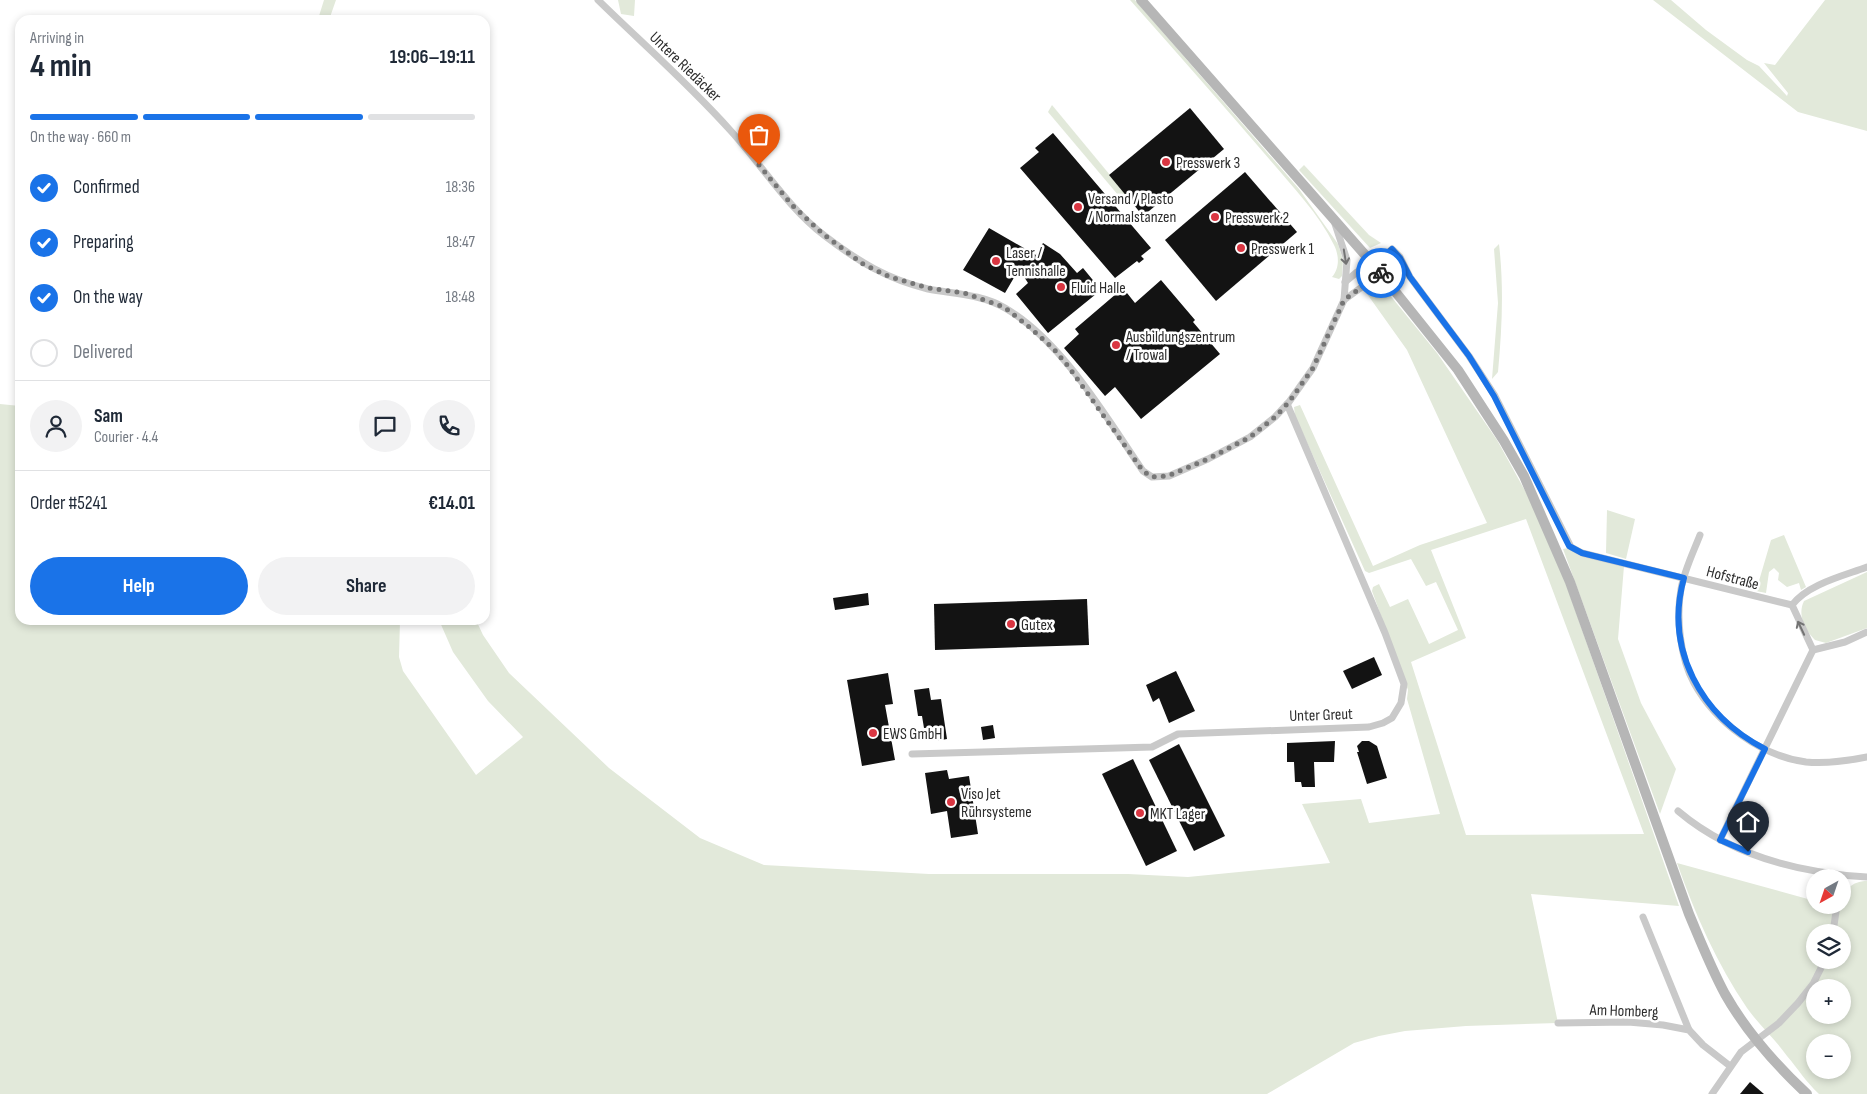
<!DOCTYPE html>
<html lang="en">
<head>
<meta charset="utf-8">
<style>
	:root { --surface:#fff; --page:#f2f2f3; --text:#1f2937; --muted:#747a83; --line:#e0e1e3; --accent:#1a73e8 }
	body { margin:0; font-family:"Sofia Sans Condensed",sans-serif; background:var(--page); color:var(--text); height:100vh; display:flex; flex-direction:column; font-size:19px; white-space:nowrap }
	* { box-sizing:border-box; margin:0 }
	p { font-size:16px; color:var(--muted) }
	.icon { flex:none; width:28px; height:28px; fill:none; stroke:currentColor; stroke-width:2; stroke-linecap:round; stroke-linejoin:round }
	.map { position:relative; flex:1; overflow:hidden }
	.panel { position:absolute; left:15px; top:15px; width:475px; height:610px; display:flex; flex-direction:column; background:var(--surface); border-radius:15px; box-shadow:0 2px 8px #0003 }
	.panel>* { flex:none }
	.needle { width:32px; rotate:220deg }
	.tools { position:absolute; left:1806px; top:869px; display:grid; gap:10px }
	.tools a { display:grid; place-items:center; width:45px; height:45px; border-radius:50%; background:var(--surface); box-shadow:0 2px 8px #0003; font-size:25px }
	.pin { position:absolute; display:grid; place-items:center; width:42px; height:42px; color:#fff; margin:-51px -21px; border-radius:50% 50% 50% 0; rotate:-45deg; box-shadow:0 0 5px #0007 }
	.pin .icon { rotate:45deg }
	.courier { position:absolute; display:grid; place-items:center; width:50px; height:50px; margin:-25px; border:4px solid #1a73e8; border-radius:50%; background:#fff; color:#222; box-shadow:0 1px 6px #0007 }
	.summary em { font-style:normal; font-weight:700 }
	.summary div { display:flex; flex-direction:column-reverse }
	.summary { display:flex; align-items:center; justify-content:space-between; height:85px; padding:0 15px }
	h1 { font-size:32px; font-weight:700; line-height:38px }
	.bar { display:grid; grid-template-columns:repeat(4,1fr); gap:8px 5px; align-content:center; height:60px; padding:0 15px }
	.bar i { height:6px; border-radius:4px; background:var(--line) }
	.bar .current { background:var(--accent) }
	.bar p { grid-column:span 4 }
	.line { display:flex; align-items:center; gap:12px; padding:0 15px; border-top:1px solid var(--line) }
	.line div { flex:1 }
	.round { display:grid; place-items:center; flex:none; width:52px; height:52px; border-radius:26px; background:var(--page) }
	ol { padding:0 15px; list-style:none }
	li { display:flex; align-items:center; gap:15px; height:55px }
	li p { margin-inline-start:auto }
	li .icon { padding:5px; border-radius:50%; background:var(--accent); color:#fff; stroke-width:4 }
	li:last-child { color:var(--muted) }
	li i { width:28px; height:28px; border:2px solid var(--line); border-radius:50% }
	.action { display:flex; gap:10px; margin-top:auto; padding:10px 15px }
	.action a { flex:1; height:58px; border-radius:30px; background:var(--accent); color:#fff; font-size:20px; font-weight:700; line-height:58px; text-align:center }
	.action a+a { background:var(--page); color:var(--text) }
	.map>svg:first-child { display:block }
</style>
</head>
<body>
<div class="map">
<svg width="1867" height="1094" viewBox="0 0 1867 1094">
	<rect width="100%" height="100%" fill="#fff"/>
	<!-- green -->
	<g fill="#e2e9da" fill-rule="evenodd">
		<polygon points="324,0 336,0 329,20 310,20 319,16"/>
		<polygon points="618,0 635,0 634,16 621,14"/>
		<path d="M1130,0H1135L1299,189L1338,244L1343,260L1342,276L1339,279L1332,277C1340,268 1339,255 1334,245C1319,214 1292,186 1270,160C1224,106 1177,53 1130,0Z"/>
		<polygon points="1653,0 1671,0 1706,30 1747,60 1759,66 1787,96 1788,93 1764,63 1775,65 1825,0 1867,0 1867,131 1798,112"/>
		<polygon points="1052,105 1129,198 1124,202 1048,112"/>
		<polygon points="1304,165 1369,235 1381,243 1370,248 1299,170"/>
		<path d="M1499,244C1504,287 1502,329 1498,372L1492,379L1498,303L1494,249Z"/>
		<path d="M1375,288L1389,294L1437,353L1497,440L1528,496L1566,584L1679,906L1531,894L1558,1023L1466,1026L1405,1031L1379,1036L1354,1043L1267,1094H0V404L20,406V620H400L399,657L403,671L476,775L523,737L488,701L453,652L439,620H476L483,635L509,673L609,768L700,838L764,865L929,874H1128L1188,877L1330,863L1302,804L1361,799L1369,823L1440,814L1407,699L1408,690L1372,591L1373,587L1379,584L1390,607L1408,599L1429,644L1458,630L1436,582L1426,586L1411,559L1369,573L1365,571L1295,416L1294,407L1300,405L1373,566L1420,545L1487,523L1407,350L1365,291ZM1526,519L1644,834L1466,835L1411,662L1466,638L1431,550Z"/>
		<polygon points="1607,510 1635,519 1626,559 1606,553"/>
		<polygon points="1784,535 1806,587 1801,590 1799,583 1787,587 1778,580 1779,573 1774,568 1769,572 1766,593 1756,591 1771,540"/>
		<polygon points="1568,548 1580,556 1624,566 1618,639 1641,703 1676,769 1660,814 1563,549"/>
		<path d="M1867,572V628L1826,643L1815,640C1805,630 1797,615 1804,601Z"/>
		<path d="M1677,863L1815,901V905H1842C1843,890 1852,881 1867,881V1094H1819C1806,1082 1798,1069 1787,1056C1775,1039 1759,1025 1747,1008C1717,964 1695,914 1677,863ZM1815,932H1842V960H1815ZM1815,988H1842V1015H1815ZM1815,1042H1842V1070H1815Z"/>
	</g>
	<!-- building -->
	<g fill="#131313">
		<polygon points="1190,108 1224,149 1143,216 1109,175"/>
		<polygon points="1053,133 1151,248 1141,256 1144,259 1139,263 1137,261 1115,278 1020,168 1039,152 1035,148"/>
		<polygon points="1245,172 1297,232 1216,301 1165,240"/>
		<polygon points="989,228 1036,255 1043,243 1060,254 1077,273 1083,268 1101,290 1048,333 1016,294 1028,283 1019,269 1005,293 963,270"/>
		<polygon points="1161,280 1195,320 1193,322 1220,354 1141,419 1115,387 1105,396 1064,348 1079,334 1075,329 1123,288 1135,303"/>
		<polygon points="868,593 869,605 835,610 833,598"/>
		<polygon points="1087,599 1089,645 935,650 934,604"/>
		<polygon points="1374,657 1382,675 1352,689 1343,671"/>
		<polygon points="1176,671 1195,711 1169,723 1159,698 1153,702 1146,685"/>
		<polygon points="888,673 893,704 885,705 895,760 862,766 847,680"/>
		<polygon points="929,688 931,700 941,699 947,739 936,741 934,727 924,728 922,716 918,716 914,690"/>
		<polygon points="993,725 995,738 983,740 981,727"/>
		<polygon points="1335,741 1334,762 1314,762 1315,787 1302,787 1301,782 1295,782 1294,762 1287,762 1287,743"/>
		<polygon points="1362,741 1369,741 1377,746 1387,778 1367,784 1357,752 1359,752 1357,746"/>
		<polygon points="1179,744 1225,836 1194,851 1149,760"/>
		<polygon points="1133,759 1177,851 1146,866 1102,774"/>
		<polygon points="947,770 949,779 969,776 978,834 951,838 947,811 931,814 925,773"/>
		<polygon points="1750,1082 1764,1094 1740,1094"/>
	</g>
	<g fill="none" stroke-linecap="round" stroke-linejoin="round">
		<!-- minor -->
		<g stroke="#c9c9c9" stroke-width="7">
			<path d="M598,0C642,43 689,84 730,130C762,165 787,207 825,236C859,262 887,279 928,289C954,294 981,294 1005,308C1062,341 1106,417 1143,471L1152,477L1169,476L1208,459L1250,437L1275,417L1289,402L1313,368L1344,300L1347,260L1335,224"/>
			<polyline points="1345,282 1357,272 1374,265 1392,249 1400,257 1410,277 1469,356 1495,396 1571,547 1582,553 1792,605"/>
			<polyline points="1344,300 1381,273"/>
			<path d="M1700,535C1693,553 1684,571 1681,589C1676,617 1680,658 1694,683C1716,723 1761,756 1806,762C1827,764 1847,761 1867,757"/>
			<path d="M1792,605C1808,584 1843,576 1867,567"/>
			<polyline points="1792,605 1813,650"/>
			<polyline points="1813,650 1845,642 1867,632"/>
			<polyline points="912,754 1152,747 1178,734 1369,727 1383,723 1392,718 1401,703 1404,684 1385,633 1287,404"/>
			<path d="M1678,811C1730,855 1800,873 1867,877"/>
			<polyline points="1720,840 1813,650"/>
			<polyline points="1643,917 1689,1030"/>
			<polyline points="1833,932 1837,905"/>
			<polyline points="1558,1023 1628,1022 1663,1025 1689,1030 1703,1045 1730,1066"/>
			<polyline points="1712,1094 1741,1052 1779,1023 1798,1003 1813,984 1825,960"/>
		</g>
		<!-- secondary -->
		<path stroke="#b6b6b6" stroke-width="10" d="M1141,0L1374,265L1458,370L1504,441L1524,476L1570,582L1689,914C1700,940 1711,968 1725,994C1746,1031 1776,1065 1807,1094"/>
	</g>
	<!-- one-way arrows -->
	<defs><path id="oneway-shaft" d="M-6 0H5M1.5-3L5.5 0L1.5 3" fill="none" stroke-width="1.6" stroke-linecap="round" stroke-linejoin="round" transform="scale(1.25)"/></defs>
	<g stroke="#737373">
		<use href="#oneway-shaft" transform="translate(1345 257) rotate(81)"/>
		<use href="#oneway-shaft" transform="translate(1801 628) rotate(-115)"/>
	</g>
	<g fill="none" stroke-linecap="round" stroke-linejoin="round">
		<!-- done -->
		<polyline stroke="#767676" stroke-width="5" stroke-dasharray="0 9" points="759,165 792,205 823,234 863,264 890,277 928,288 964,293 1004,307 1028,326 1053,348 1068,366 1143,471 1152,477 1168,476 1208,459 1250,437 1275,417 1289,402 1313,368 1344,300 1381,273"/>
		<!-- route -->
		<path stroke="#1a73e8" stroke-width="6" d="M1381,273L1374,266L1392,249L1400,258L1410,277L1469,356L1494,396L1569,546L1582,553L1684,578C1664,649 1701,716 1765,749L1720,840L1748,852"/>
	</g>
	<!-- markers -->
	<g fill="#da3642" stroke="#fff" stroke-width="2">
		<circle cx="1166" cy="162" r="5"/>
		<circle cx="1078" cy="207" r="5"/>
		<circle cx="1215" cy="217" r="5"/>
		<circle cx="1241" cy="248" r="5"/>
		<circle cx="996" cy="261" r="5"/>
		<circle cx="1061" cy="287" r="5"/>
		<circle cx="1116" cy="345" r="5"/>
		<circle cx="1011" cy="624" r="5"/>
		<circle cx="873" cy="733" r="5"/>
		<circle cx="951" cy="802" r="5"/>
		<circle cx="1140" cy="813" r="5"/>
	</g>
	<g text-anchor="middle" stroke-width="5" stroke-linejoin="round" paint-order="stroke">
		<!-- street labels -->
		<g font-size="16" fill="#2c2c2c" stroke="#fff">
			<text transform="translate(686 66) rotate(44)" y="6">Untere Riedäcker</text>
			<text transform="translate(1733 577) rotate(15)" y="6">Hofstraße</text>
			<text transform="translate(1321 714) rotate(-2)" y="6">Unter Greut</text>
			<text transform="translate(1624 1010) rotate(2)" y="6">Am Homberg</text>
		</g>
		<!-- poi labels -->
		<g font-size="16" fill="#2c2c2c" stroke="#fff" text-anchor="start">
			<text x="1176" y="168">Presswerk 3</text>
			<text x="1088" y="204">Versand / Plasto<tspan x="1088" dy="18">/ Normalstanzen</tspan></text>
			<text x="1225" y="223">Presswerk 2</text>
			<text x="1251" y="254">Presswerk 1</text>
			<text x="1006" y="258">Laser /<tspan x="1006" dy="18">Tennishalle</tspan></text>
			<text x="1071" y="293">Fluid Halle</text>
			<text x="1126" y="342">Ausbildungszentrum<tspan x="1126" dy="18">/ Trowal</tspan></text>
			<text x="1021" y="630">Gutex</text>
			<text x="883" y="739">EWS GmbH</text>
			<text x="961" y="799">Viso Jet<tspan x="961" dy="18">Rührsysteme</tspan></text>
			<text x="1150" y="819">MKT Lager</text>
		</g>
	</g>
</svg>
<div class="tools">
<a><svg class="needle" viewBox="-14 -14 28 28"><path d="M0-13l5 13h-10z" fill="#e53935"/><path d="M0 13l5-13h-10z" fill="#747a83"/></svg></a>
<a><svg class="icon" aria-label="layers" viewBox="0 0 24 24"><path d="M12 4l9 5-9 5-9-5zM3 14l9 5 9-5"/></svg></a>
<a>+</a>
<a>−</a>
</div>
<div class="pin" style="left:759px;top:165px;background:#ea580c"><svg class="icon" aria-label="bag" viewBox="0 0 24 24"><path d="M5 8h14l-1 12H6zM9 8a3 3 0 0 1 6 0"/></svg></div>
<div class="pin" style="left:1748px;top:852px;background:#1f2937"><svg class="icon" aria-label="home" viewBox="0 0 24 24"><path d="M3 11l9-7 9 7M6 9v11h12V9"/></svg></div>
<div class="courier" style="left:1381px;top:273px"><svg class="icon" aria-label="bike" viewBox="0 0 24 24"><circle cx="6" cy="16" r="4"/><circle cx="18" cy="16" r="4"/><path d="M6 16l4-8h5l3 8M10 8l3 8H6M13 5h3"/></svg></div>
<section class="panel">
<div class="summary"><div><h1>4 min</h1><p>Arriving in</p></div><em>19:06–19:11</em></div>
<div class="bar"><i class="current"></i><i class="current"></i><i class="current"></i><i></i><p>On the way · 660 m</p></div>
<ol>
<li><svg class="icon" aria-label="check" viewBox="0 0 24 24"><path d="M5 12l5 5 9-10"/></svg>Confirmed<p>18:36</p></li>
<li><svg class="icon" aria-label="check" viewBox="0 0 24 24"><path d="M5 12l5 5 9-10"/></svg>Preparing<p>18:47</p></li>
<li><svg class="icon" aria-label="check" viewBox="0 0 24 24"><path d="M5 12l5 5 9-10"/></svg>On the way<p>18:48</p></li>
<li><i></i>Delivered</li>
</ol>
<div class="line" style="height:90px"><a class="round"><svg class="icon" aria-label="person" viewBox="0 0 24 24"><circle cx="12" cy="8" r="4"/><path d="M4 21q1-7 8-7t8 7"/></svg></a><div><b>Sam</b><p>Courier · 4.4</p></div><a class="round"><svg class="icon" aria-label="chat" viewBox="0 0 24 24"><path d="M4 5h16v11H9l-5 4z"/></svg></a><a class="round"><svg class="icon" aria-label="phone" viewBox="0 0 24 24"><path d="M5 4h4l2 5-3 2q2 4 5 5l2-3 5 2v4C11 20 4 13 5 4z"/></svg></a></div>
<div class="line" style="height:65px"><div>Order #5241</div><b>€14.01</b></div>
<div class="action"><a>Help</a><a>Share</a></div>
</section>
</div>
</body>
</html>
